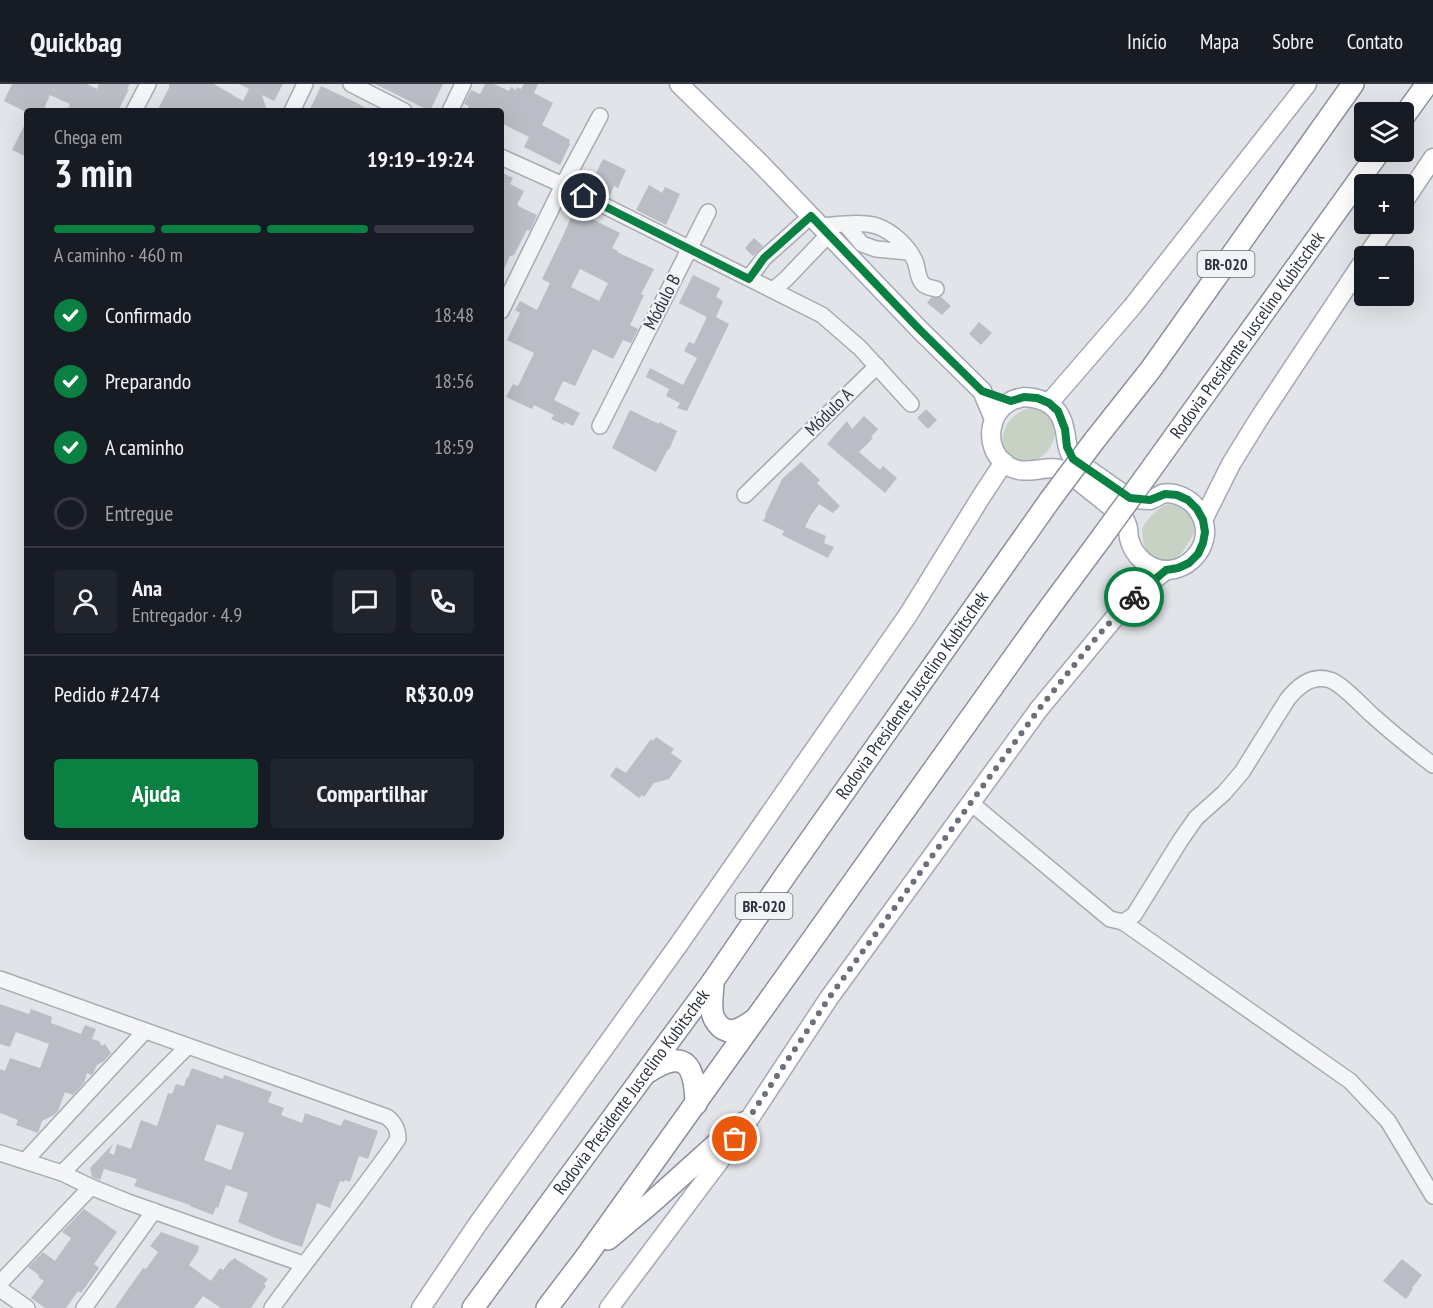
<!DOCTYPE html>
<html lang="pt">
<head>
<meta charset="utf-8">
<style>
	:root { --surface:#171b24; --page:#20242c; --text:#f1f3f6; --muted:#9ea1a6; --line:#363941; --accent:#0b8043 }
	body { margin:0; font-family:"PT Sans Narrow",sans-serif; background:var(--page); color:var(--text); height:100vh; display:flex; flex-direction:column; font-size:22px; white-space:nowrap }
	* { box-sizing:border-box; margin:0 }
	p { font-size:20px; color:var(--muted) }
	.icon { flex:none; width:33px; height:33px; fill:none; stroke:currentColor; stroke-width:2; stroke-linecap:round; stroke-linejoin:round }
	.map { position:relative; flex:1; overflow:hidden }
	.panel { position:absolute; left:24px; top:24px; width:480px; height:732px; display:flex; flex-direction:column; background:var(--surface); border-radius:6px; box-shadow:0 6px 24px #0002 }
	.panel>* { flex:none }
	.fabs { position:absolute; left:1354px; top:18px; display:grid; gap:12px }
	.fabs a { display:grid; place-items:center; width:60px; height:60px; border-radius:6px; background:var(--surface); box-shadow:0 6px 24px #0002; font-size:30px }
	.pin { position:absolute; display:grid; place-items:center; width:51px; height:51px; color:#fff; margin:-26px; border:3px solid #fff; border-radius:50%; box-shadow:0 2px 6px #0007 }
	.courier { position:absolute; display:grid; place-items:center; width:60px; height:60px; margin:-30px; border:4px solid #0b8043; border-radius:50%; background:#fff; color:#222; box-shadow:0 2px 8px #0007 }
	.headline em { font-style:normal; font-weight:700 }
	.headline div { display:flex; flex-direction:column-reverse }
	.headline { display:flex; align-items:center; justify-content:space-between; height:102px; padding:0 30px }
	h1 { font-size:39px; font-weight:700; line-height:45px }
	.bar { display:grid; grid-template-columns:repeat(4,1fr); gap:9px 6px; align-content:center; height:72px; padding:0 30px }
	.bar i { height:8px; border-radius:4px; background:var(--line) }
	.bar .selected { background:var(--accent) }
	.bar p { grid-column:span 4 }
	.line { display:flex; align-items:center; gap:15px; padding:0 30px; border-top:2px solid var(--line) }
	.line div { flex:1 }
	.round { display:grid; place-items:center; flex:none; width:63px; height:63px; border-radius:6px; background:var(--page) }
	ol { padding:0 30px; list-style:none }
	li { display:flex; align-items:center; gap:18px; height:66px }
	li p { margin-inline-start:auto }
	li .icon { padding:6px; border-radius:50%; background:var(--accent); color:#fff; stroke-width:4 }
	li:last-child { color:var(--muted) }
	li i { width:33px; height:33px; border:3px solid var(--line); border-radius:50% }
	.cta { display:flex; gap:12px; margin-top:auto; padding:12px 30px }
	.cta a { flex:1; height:69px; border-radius:6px; background:var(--accent); color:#fff; font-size:24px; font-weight:700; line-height:69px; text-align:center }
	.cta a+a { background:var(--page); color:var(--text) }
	header { display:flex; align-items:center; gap:36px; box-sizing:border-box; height:84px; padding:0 30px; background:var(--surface); border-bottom:2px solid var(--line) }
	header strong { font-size:28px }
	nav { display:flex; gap:33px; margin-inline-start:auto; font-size:21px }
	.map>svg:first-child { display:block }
</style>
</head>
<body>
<header>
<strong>Quickbag</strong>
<nav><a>Início</a><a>Mapa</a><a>Sobre</a><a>Contato</a></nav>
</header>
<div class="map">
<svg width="1433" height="1224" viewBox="0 0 1433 1224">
	<rect width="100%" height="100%" fill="#e2e4e9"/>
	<!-- green -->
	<g fill="#c7d2c4">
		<path d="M1034,322L1047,324C1050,330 1055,336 1055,342C1057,364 1040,379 1019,381L1002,364C1001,340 1013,329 1034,322Z"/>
		<path d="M1182,418L1196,433C1195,452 1193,451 1183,467C1168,487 1146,477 1143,455C1143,453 1142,448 1142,446C1143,441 1149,434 1153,430C1162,421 1169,419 1182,418Z"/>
	</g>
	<!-- building -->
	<g fill="#babdc5" fill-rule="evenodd">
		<polygon points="12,0 87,0 97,5 99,0 130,0 127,5 129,5 118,27 67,27 70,20 50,11 43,27 24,27 4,17"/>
		<polygon points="169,0 214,0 243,17 249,5 239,0 283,0 274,17 262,11 267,27 157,27 169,4"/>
		<polygon points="375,0 443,0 430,27"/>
		<polygon points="485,0 494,0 509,7 511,3 516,6 517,3 521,5 524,0 538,0 534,9 553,19 542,41 570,56 569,59 570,60 560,81 524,63 529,53 501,39 501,27 466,27 469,22 464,20 471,6 480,10"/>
		<polygon points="321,2 357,19 370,27 309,27"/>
		<polygon points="27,36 27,73 12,66"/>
		<polygon points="603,75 626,86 618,104 614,102 609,113 586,102 592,90 595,91"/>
		<polygon points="501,88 513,94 510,100 524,107 518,119 518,122 537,131 530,147 527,146 514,171 510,172 501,192"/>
		<polygon points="649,101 662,109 665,103 680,110 666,141 636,126"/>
		<path d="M574,126L620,149L612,164L618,167L617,168L654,185L641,210L644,211L630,241L638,245L631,259L623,256L613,275L593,265L575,302L563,297L554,316L580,329L573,342L565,338L564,341L551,335L554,331L534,321L532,325L506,313L513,300L518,302L534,269L507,256L520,229L515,226L520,217L537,226L550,199L542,195L563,152ZM580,185L608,199L599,217L571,203Z"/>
		<polygon points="754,154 763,162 753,172 745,164"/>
		<polygon points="693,191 720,204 716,213 723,217 716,233 729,240 687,327 677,324 680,319 666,312 669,305 646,293 650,284 683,301 697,274 684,267 689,258 694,260 707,233 679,219"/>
		<polygon points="941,213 951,222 942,231 927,219 931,214"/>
		<polygon points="979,238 992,249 981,261 969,250"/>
		<polygon points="926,325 937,336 928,345 917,334"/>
		<polygon points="630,326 659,340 659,338 677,347 669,366 668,365 656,388 612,364"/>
		<polygon points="864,332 878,345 871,353 873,354 859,368 880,386 883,382 897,394 885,409 827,360 847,337 852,345"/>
		<polygon points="801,378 820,396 817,399 840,422 833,429 819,420 811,431 805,443 826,452 824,459 834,463 828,474 782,451 784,447 763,437 766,432 765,431 782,395"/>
		<polygon points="656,653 674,665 671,669 682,677 669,695 654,699 644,713 642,711 639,714 610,692 616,683 626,689 651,655 653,657"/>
		<polygon points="0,920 29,930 31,925 52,933 51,939 81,950 85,941 96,945 92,955 99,957 102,962 105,960 111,969 104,977 97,981 92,991 87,989 84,999 73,1011 65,1008 58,1027 54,1031 42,1037 38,1049 16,1041 18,1036 0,1029 0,985 5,987 10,974 40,984 49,960 16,948 10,963 0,960"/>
		<path d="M192,984L223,995L224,991L272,1008L268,1018L284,1024L281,1031L302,1039L305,1029L341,1042L344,1035L378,1047L368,1075L359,1072L350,1098L345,1096L344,1098L340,1097L330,1124L317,1119L302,1163L273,1153L238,1138L248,1109L226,1101L218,1124L216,1123L213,1131L190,1122V1121L134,1102L137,1095L104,1085L100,1096L92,1093L90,1084L113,1060L109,1069L114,1071L117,1060L131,1065L141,1036L157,1042L168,1009L172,1010L176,1000L184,1002L187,993L188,994ZM217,1040L244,1049L231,1086L204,1076Z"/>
		<polygon points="84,1125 117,1148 94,1180 99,1184 81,1209 78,1207 66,1224 45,1224 31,1214 44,1197 38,1193 40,1192 28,1183 43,1168 55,1177 71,1154 62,1148"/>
		<polygon points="161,1148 199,1162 198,1166 199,1166 189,1181 211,1197 220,1184 223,1186 231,1176 232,1177 234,1174 268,1195 264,1200 266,1202 251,1224 221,1224 203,1212 194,1224 115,1224 143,1184 146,1185 158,1168 150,1162"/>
		<polygon points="1402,1175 1422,1191 1412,1204 1413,1205 1406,1215 1383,1197"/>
	</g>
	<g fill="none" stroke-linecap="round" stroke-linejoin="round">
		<!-- minor casing -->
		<g stroke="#a8abb3" stroke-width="18">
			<g id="minor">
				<polyline points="351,0 404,27"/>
				<polyline points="134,27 148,0"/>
				<polyline points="292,27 305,0"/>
				<polyline points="450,27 463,0"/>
				<polyline points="501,73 563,101 822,231 860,264 911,320"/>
				<polyline points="846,141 862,160 876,165 908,168"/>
				<path d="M820,142C838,141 860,137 877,142C893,148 908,162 915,177C918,184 917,194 923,200C926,203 932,204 936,205"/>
				<polyline points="749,194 764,174 811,132"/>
				<polyline points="773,206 786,195 829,150"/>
				<polyline points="501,227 563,101 600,32"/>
				<polyline points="600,342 708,128"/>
				<polyline points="745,411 877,282"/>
				<path d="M971,719L1110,835L1123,838L1134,831L1180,757L1196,734L1224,709L1242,688L1287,616C1297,603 1312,590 1330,596C1341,599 1363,623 1372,631C1392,649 1412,665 1433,681"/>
				<polyline points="1123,838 1350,997 1388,1037 1433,1112"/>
				<path d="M0,895L387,1033C395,1039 398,1045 398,1055C358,1113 313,1167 272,1224"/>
				<polyline points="0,1069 62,1089 91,1103 128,1118 303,1180"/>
				<polyline points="25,1077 145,947"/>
				<polyline points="62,1089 187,963"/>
				<polyline points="0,1199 91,1103"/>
				<polyline points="0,1205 27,1224"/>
				<polyline points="84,1224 154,1127"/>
			</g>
		</g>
		<!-- major casing -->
		<g stroke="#a3a8b3" stroke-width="21">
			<g id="major">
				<polyline points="679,0 760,79 919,245 982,307 994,335"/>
				<polyline points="1404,117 1433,74"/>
				<polyline points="1367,172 1389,140"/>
				<path d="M1024,313C1046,314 1061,323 1065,347C1067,356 1066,364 1072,373C1076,380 1087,384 1093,389C1103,395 1122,411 1132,414C1136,415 1145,416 1150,416C1154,415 1158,412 1162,410C1175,407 1191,415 1198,426C1223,462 1176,505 1143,477C1136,471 1131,463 1129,454C1128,450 1129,445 1127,441C1125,434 1118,428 1112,424C1102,415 1091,407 1080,398C1076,395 1071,389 1066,387C1045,378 1024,396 1004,379C984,362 988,329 1011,317C1014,315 1020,314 1024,313Z"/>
				<polyline points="1049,319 1132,223 1307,0"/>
				<polyline points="1203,436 1231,380 1260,333 1365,175"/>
				<polyline points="421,1224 477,1141 679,860 908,531 981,413 1004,378"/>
				<polyline points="609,1224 736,1055 829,914 1039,625 1121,526 1141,506 1166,486"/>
			</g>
		</g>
		<!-- highway casing -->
		<g stroke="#8b919e" stroke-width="24">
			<g id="highway">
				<polyline points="1404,32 1427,0"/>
				<polyline points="1094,357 1151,285 1353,0"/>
				<path id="s1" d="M1144,395L1379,68"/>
				<path d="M713,897C713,906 711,917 712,926C712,931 714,935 717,939C728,954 743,944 754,936"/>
				<path d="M648,988C686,963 695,982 696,1020"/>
				<polyline points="608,1155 651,1119 731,1047 746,1038"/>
				<path id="s2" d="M473,1224L713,897L787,789L1050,416"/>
				<polyline points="547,1224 585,1174 1039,538 1102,453"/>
			</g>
		</g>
		<!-- minor -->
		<use href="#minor" stroke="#f4f5f7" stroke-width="15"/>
		<!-- major -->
		<use href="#major" stroke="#fff" stroke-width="18"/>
		<!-- highway -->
		<use href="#highway" stroke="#fff" stroke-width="21"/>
		<!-- highway-bridge casing -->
		<g stroke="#8b919e" stroke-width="24" stroke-linecap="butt">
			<g id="highway-bridge">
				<polyline points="1050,416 1094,357"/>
				<polyline points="1102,453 1144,395"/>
			</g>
		</g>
		<!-- highway-bridge -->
		<use href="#highway-bridge" stroke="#fff" stroke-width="21"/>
	</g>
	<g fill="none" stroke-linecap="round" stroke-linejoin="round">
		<!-- done -->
		<polyline stroke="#6c707a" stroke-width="6" stroke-dasharray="0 10.8" points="735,1055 829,914 1039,625 1096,554 1121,526 1134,513"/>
		<!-- route -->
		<polyline stroke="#0b8043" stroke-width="8" points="584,112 749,195 764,174 811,132 919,245 982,307 1011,317 1024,313 1037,314 1049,319 1058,327 1065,345 1067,363 1073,375 1130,414 1150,416 1165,410 1177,411 1188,416 1197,425 1203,436 1205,448 1203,459 1198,470 1189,479 1178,484 1166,486 1134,513"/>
	</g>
	<g text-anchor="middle" stroke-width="4.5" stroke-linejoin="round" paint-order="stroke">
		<!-- shield labels -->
		<g fill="#f1f3f6" stroke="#676c76" stroke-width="1.5">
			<rect x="1197.5" y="167" width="57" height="26" rx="4.5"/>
			<rect x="735.5" y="809" width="57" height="26" rx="4.5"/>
		</g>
		<g font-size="16" font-weight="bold" fill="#2c323f">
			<text x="1226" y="186">BR-020</text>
			<text x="764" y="828">BR-020</text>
		</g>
		<!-- street labels -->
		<g font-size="18" fill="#2c323f" stroke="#f1f3f6">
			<text transform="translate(662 218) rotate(-63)" y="6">Módulo B</text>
			<text dy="6" stroke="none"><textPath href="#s1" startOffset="177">Rodovia Presidente Juscelino Kubitschek</textPath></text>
			<text transform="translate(829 328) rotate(-45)" y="6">Módulo A</text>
			<text dy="6" stroke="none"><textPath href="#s2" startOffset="754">Rodovia Presidente Juscelino Kubitschek</textPath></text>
			<text dy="6" stroke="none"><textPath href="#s2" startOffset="268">Rodovia Presidente Juscelino Kubitschek</textPath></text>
		</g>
	</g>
</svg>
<div class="fabs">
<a><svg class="icon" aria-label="layers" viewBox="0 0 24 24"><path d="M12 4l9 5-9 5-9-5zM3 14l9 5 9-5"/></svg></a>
<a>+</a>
<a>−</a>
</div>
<div class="pin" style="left:735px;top:1055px;background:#ea580c"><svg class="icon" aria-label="bag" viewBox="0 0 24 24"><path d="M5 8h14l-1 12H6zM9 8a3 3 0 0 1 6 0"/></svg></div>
<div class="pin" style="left:584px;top:112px;background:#1f2937"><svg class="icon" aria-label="home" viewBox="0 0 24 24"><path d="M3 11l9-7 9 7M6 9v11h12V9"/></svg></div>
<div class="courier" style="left:1134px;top:513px"><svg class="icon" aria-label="bike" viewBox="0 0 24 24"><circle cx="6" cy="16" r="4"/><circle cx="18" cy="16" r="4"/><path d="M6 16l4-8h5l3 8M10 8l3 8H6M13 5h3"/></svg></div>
<section class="panel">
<div class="headline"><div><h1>3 min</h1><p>Chega em</p></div><em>19:19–19:24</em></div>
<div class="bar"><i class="selected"></i><i class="selected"></i><i class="selected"></i><i></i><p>A caminho · 460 m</p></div>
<ol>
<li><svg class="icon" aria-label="check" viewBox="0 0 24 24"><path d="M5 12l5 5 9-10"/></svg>Confirmado<p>18:48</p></li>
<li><svg class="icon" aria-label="check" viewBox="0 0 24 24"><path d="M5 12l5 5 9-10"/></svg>Preparando<p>18:56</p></li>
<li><svg class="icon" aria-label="check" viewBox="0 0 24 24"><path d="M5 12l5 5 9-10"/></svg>A caminho<p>18:59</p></li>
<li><i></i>Entregue</li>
</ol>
<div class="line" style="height:108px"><a class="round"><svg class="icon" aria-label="person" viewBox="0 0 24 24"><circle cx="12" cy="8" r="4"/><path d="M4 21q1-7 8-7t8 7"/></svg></a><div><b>Ana</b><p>Entregador · 4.9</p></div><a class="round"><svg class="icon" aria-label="chat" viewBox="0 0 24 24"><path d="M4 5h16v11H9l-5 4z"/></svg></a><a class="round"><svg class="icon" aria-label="phone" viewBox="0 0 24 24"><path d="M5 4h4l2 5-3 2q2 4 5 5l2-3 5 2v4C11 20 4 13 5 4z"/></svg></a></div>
<div class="line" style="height:78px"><div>Pedido #2474</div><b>R$30.09</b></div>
<div class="cta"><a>Ajuda</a><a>Compartilhar</a></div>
</section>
</div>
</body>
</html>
